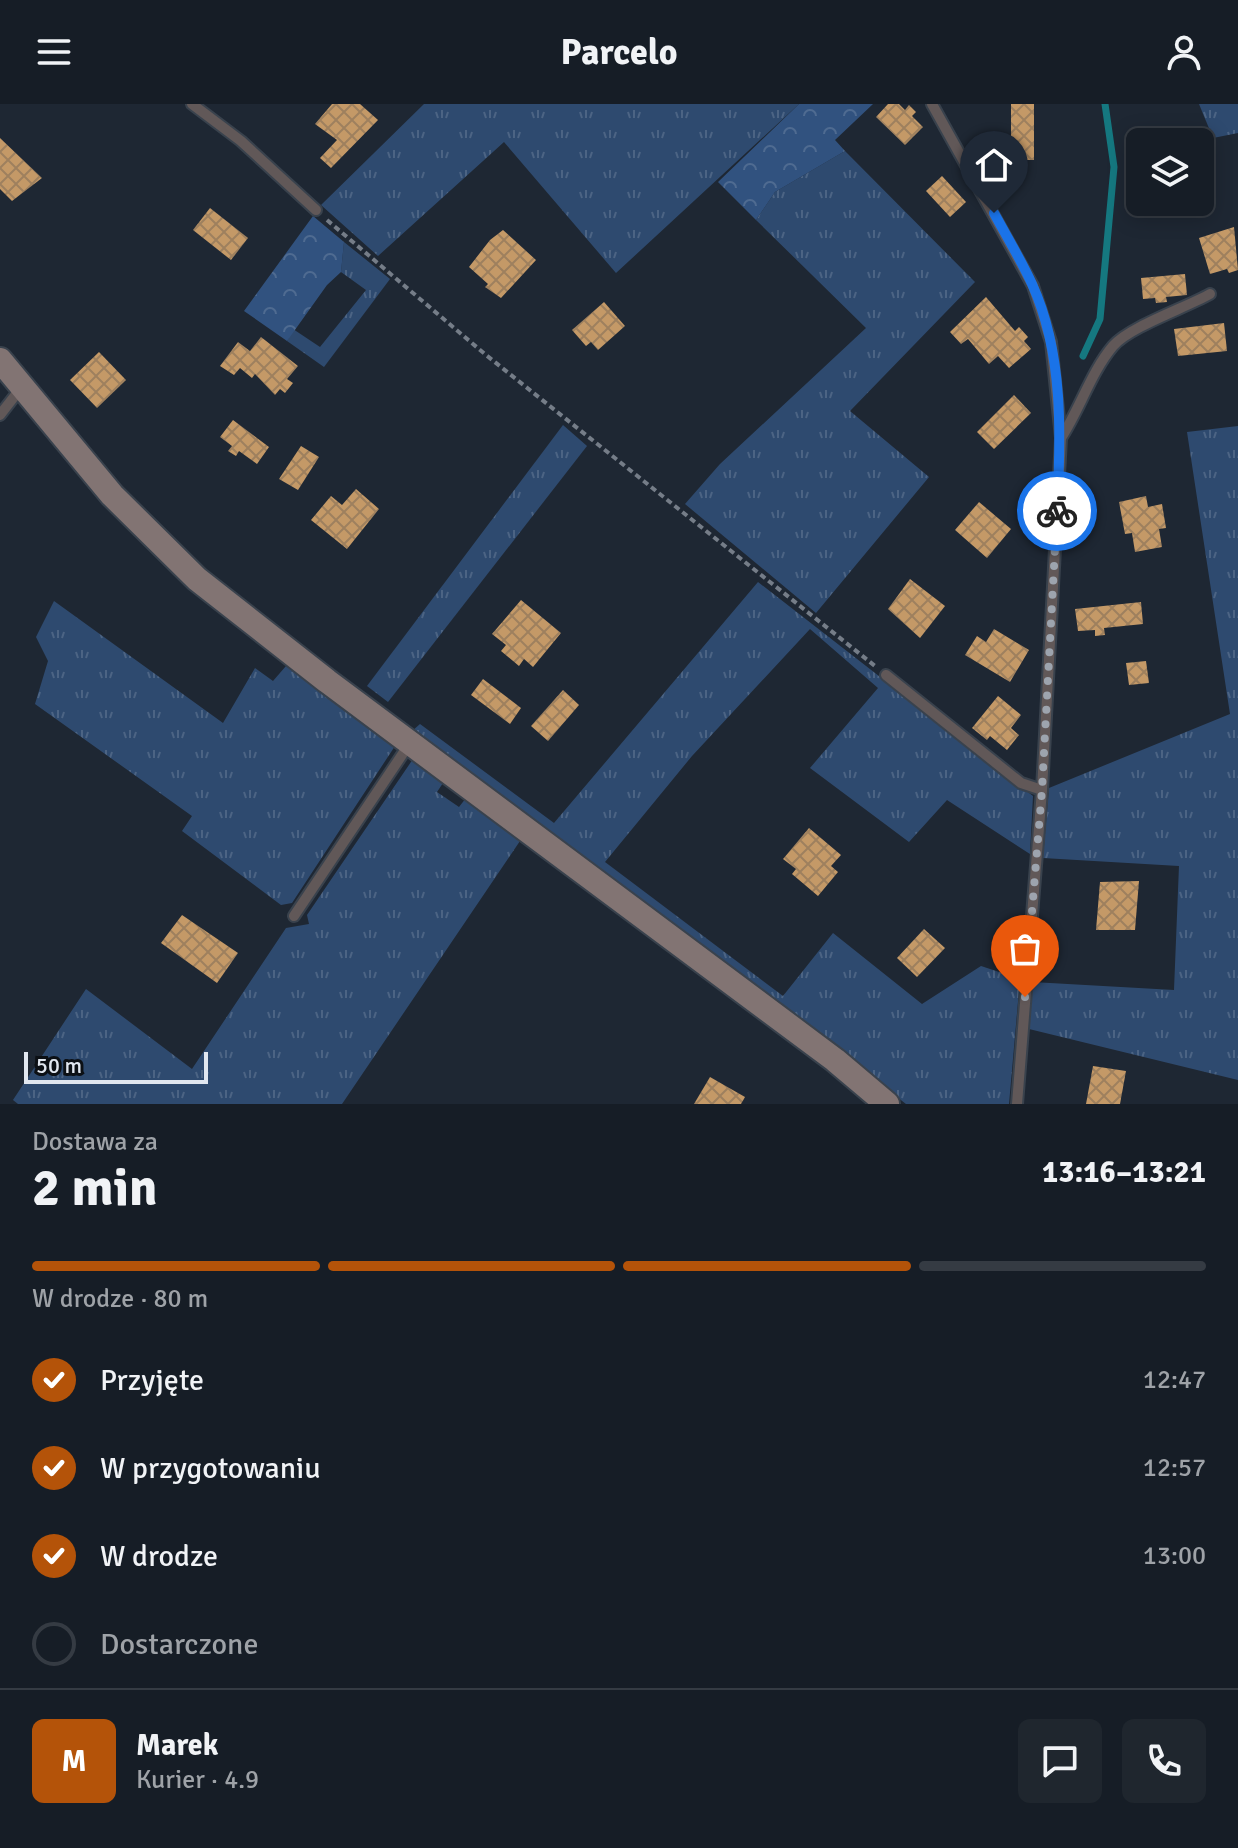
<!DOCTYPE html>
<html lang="pl">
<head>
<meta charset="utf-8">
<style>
	:root { --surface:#161d26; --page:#1f262e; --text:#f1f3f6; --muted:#9ea2a7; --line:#353b43; --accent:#b45309 }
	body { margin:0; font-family:Signika,sans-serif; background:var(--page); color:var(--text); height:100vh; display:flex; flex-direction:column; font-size:30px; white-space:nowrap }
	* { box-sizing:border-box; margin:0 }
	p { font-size:26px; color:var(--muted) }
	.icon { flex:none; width:44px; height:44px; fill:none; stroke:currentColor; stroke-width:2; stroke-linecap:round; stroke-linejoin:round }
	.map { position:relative; height:1000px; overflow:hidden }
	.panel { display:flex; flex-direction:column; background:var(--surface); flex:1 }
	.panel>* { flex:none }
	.controls { position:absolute; left:1126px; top:24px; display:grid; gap:16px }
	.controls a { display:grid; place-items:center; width:88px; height:88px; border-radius:12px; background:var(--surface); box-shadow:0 4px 20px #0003,0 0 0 2px var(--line); font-size:40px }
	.scale { position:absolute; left:24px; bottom:20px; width:184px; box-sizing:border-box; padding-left:8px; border:4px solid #e1e7f0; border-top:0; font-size:22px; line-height:28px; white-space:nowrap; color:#e1e7f0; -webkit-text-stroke:6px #0c1015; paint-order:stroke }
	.pin { position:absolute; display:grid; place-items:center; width:68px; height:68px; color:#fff; margin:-82px -34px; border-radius:50% 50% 50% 0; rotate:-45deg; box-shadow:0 0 8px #0007 }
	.pin .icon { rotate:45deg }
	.courier { position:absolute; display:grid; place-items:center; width:80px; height:80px; margin:-40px; border:6px solid #1a73e8; border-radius:50%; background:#fff; color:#222; box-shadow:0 2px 10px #0007 }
	.overview em { font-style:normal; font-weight:700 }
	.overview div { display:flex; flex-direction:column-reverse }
	.overview { display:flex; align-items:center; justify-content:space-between; height:136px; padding:0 32px }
	h1 { font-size:52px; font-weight:700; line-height:60px }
	.bar { display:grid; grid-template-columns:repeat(4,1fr); gap:12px 8px; align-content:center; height:96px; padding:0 32px }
	.bar i { height:10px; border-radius:6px; background:var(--line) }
	.bar .active { background:var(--accent) }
	.bar p { grid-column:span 4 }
	.line { display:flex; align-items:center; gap:20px; padding:0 32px; border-top:2px solid var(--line) }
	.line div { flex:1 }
	.round { display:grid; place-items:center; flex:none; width:84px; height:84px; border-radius:12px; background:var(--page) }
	ol { padding:0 32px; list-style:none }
	li { display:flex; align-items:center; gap:24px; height:88px }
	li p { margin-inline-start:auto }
	li .icon { padding:8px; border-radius:50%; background:var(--accent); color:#fff; stroke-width:4 }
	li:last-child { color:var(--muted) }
	li i { width:44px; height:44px; border:4px solid var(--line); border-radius:50% }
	header { display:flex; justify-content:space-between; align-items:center; height:104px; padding:0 32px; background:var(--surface); font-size:36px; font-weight:700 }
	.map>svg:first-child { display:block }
</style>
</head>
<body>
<header><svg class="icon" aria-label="menu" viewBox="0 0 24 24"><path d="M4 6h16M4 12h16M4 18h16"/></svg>Parcelo<svg class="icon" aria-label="person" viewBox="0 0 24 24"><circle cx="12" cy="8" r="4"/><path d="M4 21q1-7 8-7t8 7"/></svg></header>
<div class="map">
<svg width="1238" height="1000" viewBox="0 0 1238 1000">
	<defs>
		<pattern id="grass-tufts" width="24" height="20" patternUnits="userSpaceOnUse" patternTransform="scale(2)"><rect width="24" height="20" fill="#2e4a6f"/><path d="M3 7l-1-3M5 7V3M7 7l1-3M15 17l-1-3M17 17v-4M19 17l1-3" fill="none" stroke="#4c6484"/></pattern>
		<pattern id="forest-crowns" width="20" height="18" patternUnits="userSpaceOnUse" patternTransform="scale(2)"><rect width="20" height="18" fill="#31527f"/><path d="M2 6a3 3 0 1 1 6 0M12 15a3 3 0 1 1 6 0" fill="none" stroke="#4f6b91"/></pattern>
		<pattern id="building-cross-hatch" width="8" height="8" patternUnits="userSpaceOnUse" patternTransform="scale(2)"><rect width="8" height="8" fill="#c49967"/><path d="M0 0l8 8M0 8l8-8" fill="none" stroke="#9e805e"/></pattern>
	</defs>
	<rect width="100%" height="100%" fill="#1e2733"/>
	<!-- grass -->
	<g fill="url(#grass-tufts)">
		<polygon points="424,0 799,0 616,169 504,38 378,152 321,101"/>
		<polygon points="1199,0 1238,0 1238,29 1213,34"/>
		<polygon points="845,47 975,178 850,307 929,373 816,509 685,400 720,360 866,224 756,116 775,88"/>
		<polygon points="344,138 390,175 324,263 287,237 293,225 320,243 366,186 341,168"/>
		<polygon points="563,321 587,342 388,598 367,582"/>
		<polygon points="1238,322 1238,976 1029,925 1032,878 1174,886 1179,762 1043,754 1049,684 1230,610 1187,328"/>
		<polygon points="758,478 1033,692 1030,750 947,696 909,738 810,664 878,584 810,525 692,652 605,758 783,892 833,829 922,900 981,862 1020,875 1009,1000 906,1000 770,894 411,628 420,620 554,719"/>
		<polygon points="54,497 223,619 255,564 273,577 286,562 395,642 292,799 281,801 182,727 192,712 35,600 48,557 36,533"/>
		<polygon points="413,655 443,679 437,688 459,703 466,694 520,737 342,1000 18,1000 13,996 86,885 192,965 286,824 309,820 307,811"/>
	</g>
	<!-- forest -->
	<g fill="url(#forest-crowns)">
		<polygon points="799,0 873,0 835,36 845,47 775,88 756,116 718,78"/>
		<polygon points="313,112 344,138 341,168 327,181 287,237 244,207"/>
	</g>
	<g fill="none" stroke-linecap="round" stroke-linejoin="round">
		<!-- stream -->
		<polyline stroke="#157880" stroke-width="7" points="1083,252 1100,215 1114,63 1105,0"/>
	</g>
	<!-- building -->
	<g fill="url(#building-cross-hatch)">
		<polygon points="332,0 360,0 378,16 331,64 320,54 337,36 315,20"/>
		<polygon points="888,0 899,0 905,6 909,1 916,8 912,12 923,23 905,41 876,13"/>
		<rect x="1011" y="0" width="23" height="56"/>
		<polygon points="0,34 42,74 12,97 0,85"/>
		<polygon points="942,72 966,98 950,113 926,87"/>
		<polygon points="210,104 248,134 231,156 193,126"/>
		<polygon points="1234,123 1238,166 1229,169 1227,165 1210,170 1199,134"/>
		<polygon points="503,126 536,156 501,194 485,183 488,180 469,163 490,136"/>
		<polygon points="1185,170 1187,191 1166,193 1167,198 1156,199 1155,194 1143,195 1141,174"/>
		<polygon points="986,193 1015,227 1019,223 1028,233 1024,237 1031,245 1009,264 998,252 989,260 968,235 961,240 950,228"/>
		<polygon points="604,198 625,222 598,246 591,238 586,242 572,226"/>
		<polygon points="1224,219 1227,247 1178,252 1174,225"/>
		<polygon points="261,233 298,262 287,275 293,279 285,289 280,285 275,291 255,270 252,274 240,264 234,271 220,262 238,238 250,247"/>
		<polygon points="99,248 126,276 97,304 70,276"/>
		<polygon points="1014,291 1031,309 994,345 977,328"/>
		<polygon points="233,316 269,343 257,360 239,347 236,352 228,347 232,342 220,333"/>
		<polygon points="301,342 319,353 298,386 279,375"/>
		<polygon points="356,385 379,405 347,445 311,416 331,392 342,401"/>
		<polygon points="1146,392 1148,403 1162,400 1166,424 1159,425 1162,443 1135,448 1132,429 1125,430 1119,398"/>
		<polygon points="979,398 1011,425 987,454 955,426"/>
		<polygon points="910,475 945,502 920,534 888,505"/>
		<polygon points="521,496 561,529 533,563 524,555 519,562 501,547 506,541 492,530"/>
		<polygon points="1141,498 1143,520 1104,524 1105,531 1095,532 1095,526 1078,527 1075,505"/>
		<polygon points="994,525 1029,546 1010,578 965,551 977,532 986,538"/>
		<polygon points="1146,557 1149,579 1129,581 1126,559"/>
		<polygon points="483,575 521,604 510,620 471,591"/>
		<polygon points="563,586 579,601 548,637 531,622"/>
		<polygon points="998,592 1021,611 1011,624 1019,631 1007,646 990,632 987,636 972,624"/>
		<polygon points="809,724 841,751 831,762 838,768 818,792 792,770 796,765 783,755"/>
		<polygon points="1139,777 1135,826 1096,826 1100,778"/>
		<polygon points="182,811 238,849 217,879 161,839"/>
		<polygon points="924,825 945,844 917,873 897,854"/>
		<polygon points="1093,962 1126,967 1120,1000 1086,1000"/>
		<polygon points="710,973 745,993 741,1000 694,1000"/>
	</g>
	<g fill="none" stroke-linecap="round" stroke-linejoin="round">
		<!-- lane casing -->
		<g stroke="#39424d" stroke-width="14">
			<g id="lane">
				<polyline points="192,0 241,37 316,106"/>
				<polyline points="932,0 1033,182 1051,238 1061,334 1042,686 1017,1000"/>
				<polyline points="0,311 21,284"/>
				<path d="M1061,334C1080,305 1091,268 1113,242C1129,223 1185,204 1210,190"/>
				<polyline points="886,571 1021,679 1042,686"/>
				<polyline points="294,812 410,639"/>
			</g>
		</g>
		<!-- secondary casing -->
		<g stroke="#39424d" stroke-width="28">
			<polyline id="secondary" points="0,256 112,391 197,475 327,577 835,956 887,1000"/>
		</g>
		<!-- path -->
		<polyline stroke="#757d88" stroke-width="4" stroke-dasharray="6 4" stroke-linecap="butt" points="327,116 486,251 875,562"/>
		<!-- lane -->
		<use href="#lane" stroke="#615858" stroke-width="10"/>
		<!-- secondary -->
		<use href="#secondary" stroke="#827473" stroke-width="24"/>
	</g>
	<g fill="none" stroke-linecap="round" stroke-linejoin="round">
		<!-- done -->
		<polyline stroke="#9da4ae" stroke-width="8" stroke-dasharray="0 14.4" points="1025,893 1042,686 1057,407"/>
		<!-- route -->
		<path stroke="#1a73e8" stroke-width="10" d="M994,109C1007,133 1021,156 1032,180C1064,250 1061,333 1057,407"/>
	</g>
</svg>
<div class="controls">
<a><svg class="icon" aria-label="layers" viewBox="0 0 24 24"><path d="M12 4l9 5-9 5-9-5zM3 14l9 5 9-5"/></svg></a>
</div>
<div class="scale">50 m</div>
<div class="pin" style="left:1025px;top:893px;background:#ea580c"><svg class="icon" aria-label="bag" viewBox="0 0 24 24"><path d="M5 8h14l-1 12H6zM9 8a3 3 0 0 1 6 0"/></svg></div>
<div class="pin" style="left:994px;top:109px;background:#1f2937"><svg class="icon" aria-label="home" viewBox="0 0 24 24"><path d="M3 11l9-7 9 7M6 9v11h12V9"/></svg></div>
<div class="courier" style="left:1057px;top:407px"><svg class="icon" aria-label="bike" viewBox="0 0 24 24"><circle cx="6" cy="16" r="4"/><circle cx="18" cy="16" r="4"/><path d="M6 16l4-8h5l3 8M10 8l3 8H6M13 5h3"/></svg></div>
</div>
<section class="panel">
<div class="overview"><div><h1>2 min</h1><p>Dostawa za</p></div><em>13:16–13:21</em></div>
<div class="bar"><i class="active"></i><i class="active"></i><i class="active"></i><i></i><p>W drodze · 80 m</p></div>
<ol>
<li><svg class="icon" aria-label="check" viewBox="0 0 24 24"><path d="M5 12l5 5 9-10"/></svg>Przyjęte<p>12:47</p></li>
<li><svg class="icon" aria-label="check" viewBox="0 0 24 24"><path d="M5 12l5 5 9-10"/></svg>W przygotowaniu<p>12:57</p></li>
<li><svg class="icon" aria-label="check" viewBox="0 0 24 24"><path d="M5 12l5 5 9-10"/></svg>W drodze<p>13:00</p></li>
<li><i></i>Dostarczone</li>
</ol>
<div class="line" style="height:144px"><b class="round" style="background:var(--accent);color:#fff">M</b><div><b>Marek</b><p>Kurier · 4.9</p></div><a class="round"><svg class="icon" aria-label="chat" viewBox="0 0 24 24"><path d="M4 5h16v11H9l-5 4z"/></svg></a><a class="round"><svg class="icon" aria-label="phone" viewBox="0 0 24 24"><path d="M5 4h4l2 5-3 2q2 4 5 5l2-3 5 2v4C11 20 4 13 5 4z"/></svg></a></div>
</section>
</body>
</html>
